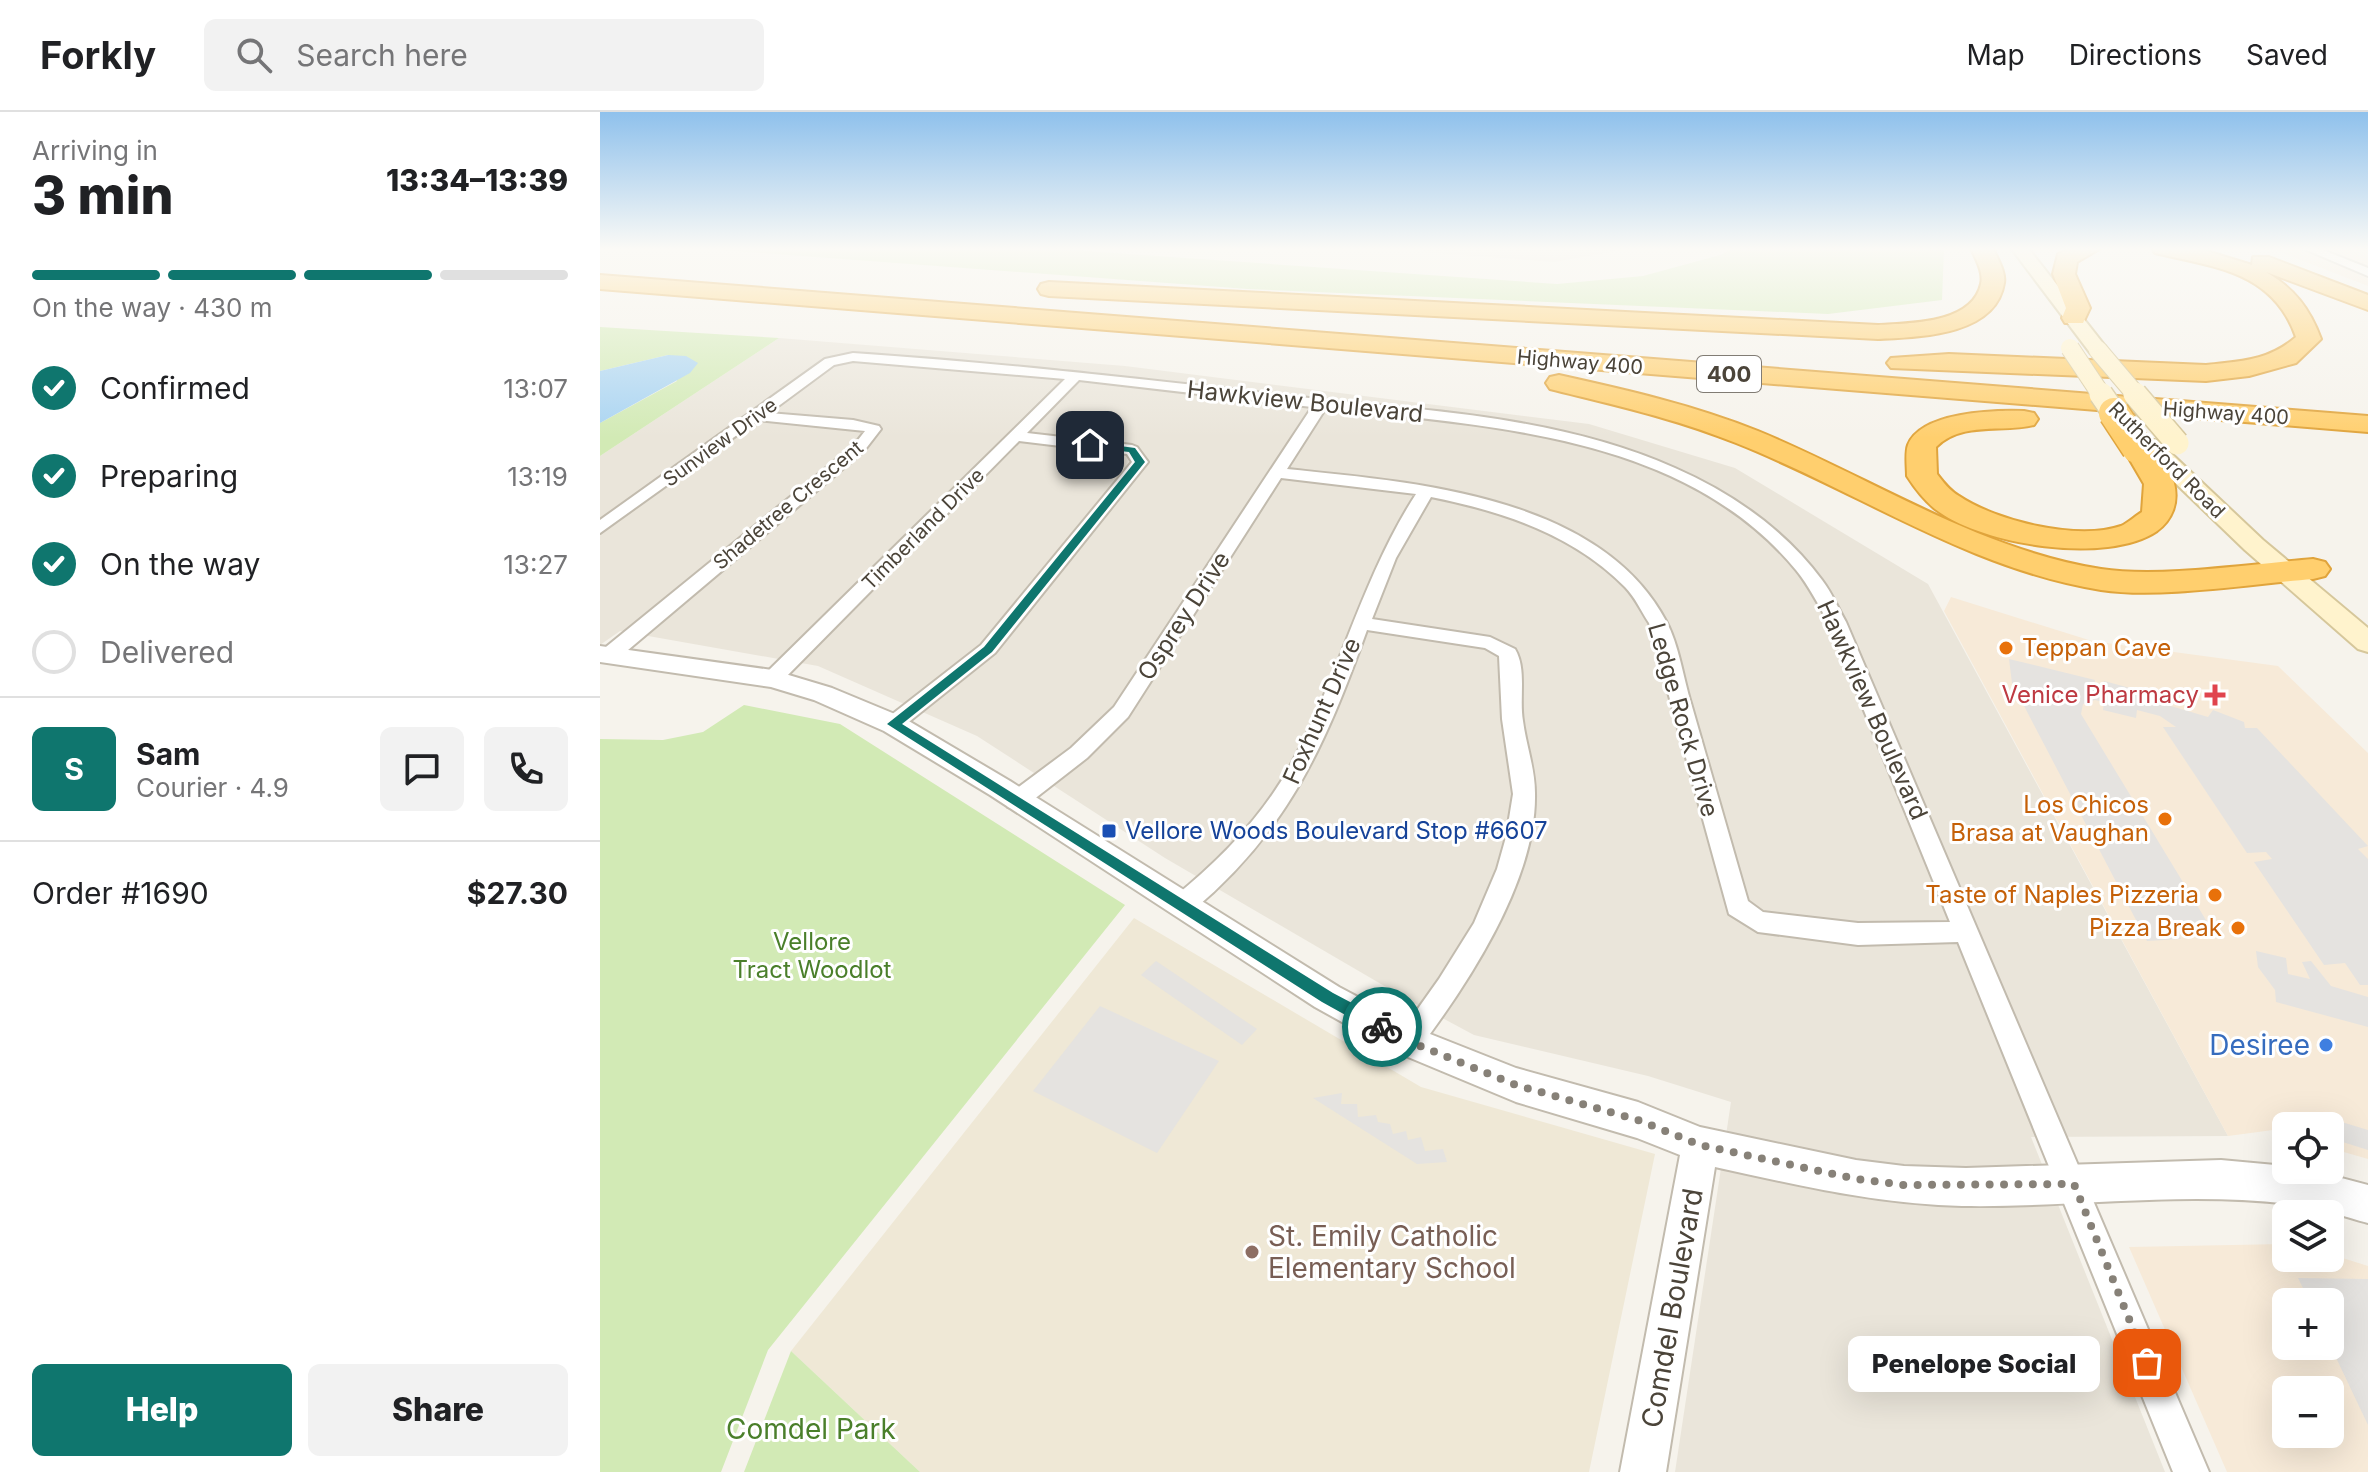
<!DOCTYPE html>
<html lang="en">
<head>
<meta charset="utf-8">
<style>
	:root { --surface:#fff; --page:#f2f2f2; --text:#202124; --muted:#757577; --line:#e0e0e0; --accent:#0f766e }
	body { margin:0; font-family:Inter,sans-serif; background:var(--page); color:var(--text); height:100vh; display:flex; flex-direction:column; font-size:30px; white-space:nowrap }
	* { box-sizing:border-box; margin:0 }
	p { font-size:26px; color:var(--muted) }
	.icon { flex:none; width:44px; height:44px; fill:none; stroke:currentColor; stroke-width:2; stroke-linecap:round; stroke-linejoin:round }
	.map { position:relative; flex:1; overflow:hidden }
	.side { display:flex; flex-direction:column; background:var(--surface); width:600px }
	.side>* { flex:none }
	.fabs { position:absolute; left:1672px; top:1000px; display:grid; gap:16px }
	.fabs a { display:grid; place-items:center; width:72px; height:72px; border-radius:12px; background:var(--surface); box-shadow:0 8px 32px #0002; font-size:40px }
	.pin { position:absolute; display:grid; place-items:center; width:68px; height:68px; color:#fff; margin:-34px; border-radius:16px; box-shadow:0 4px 12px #0006 }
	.courier { position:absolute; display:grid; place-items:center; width:80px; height:80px; margin:-40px; border:6px solid #0f766e; border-radius:50%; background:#fff; color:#222; box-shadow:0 2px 10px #0007 }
	.bubble { position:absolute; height:56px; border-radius:12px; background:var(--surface); box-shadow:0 8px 32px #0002; font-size:26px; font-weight:800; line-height:56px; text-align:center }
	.overview em { font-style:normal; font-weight:800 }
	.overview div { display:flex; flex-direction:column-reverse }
	.overview { display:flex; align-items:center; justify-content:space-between; height:136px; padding:0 32px }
	h1 { font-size:52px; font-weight:800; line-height:60px }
	.bar { display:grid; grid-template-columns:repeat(4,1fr); gap:12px 8px; align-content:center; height:96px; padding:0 32px }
	.bar i { height:10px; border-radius:6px; background:var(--line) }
	.bar .on { background:var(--accent) }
	.bar p { grid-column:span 4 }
	.line { display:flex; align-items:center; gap:20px; padding:0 32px; border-top:2px solid var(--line) }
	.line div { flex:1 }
	.round { display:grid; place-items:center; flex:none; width:84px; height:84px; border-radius:12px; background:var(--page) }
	ol { padding:0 32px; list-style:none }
	li { display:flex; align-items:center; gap:24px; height:88px }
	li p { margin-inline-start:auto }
	li .icon { padding:8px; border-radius:50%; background:var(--accent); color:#fff; stroke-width:4 }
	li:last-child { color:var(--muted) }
	li i { width:44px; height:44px; border:4px solid var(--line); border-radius:50% }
	.button { display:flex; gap:16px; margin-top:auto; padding:16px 32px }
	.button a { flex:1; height:92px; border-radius:12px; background:var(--accent); color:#fff; font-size:32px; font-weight:800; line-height:92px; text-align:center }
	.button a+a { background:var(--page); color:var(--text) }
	header { display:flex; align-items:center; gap:48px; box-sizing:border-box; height:112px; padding:0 40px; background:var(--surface); border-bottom:2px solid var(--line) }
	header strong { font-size:38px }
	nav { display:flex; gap:44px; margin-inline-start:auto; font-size:28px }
	.search { width:560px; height:72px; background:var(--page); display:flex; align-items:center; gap:20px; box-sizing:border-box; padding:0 28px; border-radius:12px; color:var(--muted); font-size:30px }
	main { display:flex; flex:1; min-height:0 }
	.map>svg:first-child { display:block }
</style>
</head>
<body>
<header>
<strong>Forkly</strong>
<div class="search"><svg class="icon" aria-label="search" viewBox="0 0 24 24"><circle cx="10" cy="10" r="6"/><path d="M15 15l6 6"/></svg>Search here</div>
<nav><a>Map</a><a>Directions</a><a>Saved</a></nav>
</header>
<main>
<section class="side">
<div class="overview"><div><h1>3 min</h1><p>Arriving in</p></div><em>13:34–13:39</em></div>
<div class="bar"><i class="on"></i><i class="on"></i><i class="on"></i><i></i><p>On the way · 430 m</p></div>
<ol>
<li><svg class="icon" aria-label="check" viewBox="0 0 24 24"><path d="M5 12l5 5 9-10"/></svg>Confirmed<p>13:07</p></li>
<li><svg class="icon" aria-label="check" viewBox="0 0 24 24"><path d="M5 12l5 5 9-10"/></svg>Preparing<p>13:19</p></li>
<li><svg class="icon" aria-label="check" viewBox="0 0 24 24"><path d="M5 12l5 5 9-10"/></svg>On the way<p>13:27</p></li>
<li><i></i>Delivered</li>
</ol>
<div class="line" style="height:144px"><b class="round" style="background:var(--accent);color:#fff">S</b><div><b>Sam</b><p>Courier · 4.9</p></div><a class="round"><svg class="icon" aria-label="chat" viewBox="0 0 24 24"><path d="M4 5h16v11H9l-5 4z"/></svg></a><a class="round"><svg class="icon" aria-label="phone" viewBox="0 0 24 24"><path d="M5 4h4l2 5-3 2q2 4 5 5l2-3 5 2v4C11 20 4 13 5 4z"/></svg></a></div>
<div class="line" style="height:104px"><div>Order #1690</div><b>$27.30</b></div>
<div class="button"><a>Help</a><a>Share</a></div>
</section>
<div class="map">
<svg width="1768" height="1360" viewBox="0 0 1768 1360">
	<rect width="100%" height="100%" fill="#f6f3ec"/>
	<!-- residential -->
	<g fill="#eae5da">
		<polygon points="826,136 1034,136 954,150 823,140"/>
		<polygon points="179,226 525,254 989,312 1135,356 1328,472 1628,1024 1431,1025 1565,1360 1075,1360 1131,990 1048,964 874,923 805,886 565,746 377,624 218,554 20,519 0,533 0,344"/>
	</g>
	<!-- commercial -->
	<g fill="#f7ead8" fill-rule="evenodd">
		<polygon points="1670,136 1768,136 1768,174"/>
		<polygon points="1351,485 1492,529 1678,554 1768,641 1768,1047 1730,1036 1730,1014 1686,1014 1686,1022 1673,1018 1628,1024 1344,499"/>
		<path d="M1684,1132L1686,1146H1730V1142L1768,1154V1360H1627L1529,1135ZM1686,1190H1730V1234H1686ZM1686,1278H1730V1322H1686Z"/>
	</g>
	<!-- education -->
	<polygon fill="#efe8d6" points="534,806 821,975 1055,1042 989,1360 320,1360 191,1239"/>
	<!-- green -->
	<g fill="#d2eab5">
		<polygon points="94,136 443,136 957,172 1043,164 1120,143 1134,136 1344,136 1342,188 1228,202 648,177"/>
		<polygon points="0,215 179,226 0,344 0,311 77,269 68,243 0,259"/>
		<polygon points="144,593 240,612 525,793 168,1238 121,1360 0,1360 0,627 63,628 103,620"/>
		<polygon points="191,1239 320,1360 144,1360"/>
	</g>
	<!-- parking -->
	<g fill="#e5e3e0">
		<polygon points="1409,547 1495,568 1494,576 1503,578 1504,569 1564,585 1564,592 1608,605 1613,598 1644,610 1645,616 1657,616 1768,734 1758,737 1768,747 1768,873 1760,873 1745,851 1724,853 1654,750 1672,747 1666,740 1647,741 1563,615 1576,615 1560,604 1537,598 1536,606 1503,598 1504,590 1495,588 1483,592 1481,602 1615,823 1577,818 1581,827 1547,829 1412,571"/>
		<polygon points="1656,839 1686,846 1688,862 1710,867 1702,850 1711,849 1731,874 1768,885 1768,915 1676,890 1675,878 1658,855"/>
		<polygon points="556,849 657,917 642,933 541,863"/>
		<polygon points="500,894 619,949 557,1041 433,979"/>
		<polygon points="742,981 741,992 757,992 758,1005 776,1003 778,1010 790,1012 793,1022 806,1019 808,1028 821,1025 825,1039 843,1037 847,1050 817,1052 713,986"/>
		<polygon points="1722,1004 1768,1018 1768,1038 1730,1026 1730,1014 1724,1014"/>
		<polygon points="1698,1166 1768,1167 1768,1313 1730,1233 1730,1190 1710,1190"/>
	</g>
	<!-- water -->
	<polygon fill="#a9d4f2" points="68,243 86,244 98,251 90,261 0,311 0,259"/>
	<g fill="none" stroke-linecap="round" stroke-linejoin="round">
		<!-- minor casing -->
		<g stroke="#c2bbae" stroke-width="4">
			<g id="minor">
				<polygon points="1702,136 1718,136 1768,156 1768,164"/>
				<path d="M253,241C406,251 557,269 709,286C832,299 961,305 1075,356C1132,381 1185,418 1222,468C1232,481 1238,496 1246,510L1609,1360H1573L1358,830L1258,833L1158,820L1129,802L1049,511C1041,499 1035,485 1025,475C973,422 901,399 831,385L796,446L772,507L890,525L915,537C927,557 919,586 923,609C926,633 935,656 935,681C937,767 868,872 818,938L808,941L798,938L795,929L839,867L874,811L897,757L906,725L913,682L902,607L899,544L885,536L767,518C725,634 688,719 591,800L582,803L573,800L570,793L573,786C619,749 662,705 690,654C739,566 761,467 816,382L681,366L528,605L487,646L424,695L416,697L408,695L405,689L408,683L471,636L514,595L712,295L479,268L427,321L532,333L537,335L548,350L395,541L300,617H286L283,612L286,607L381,533L532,350L527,342L419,329L179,572H165L162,567L165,562L465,267L253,249L234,253L169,301L253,308L279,314L281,317L264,339L15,549H1V539L254,333L265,319L158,308L0,421V408L225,247ZM726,296C887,314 1084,322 1196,458C1209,474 1218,492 1228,510L1350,810L1258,811L1163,800L1148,789C1129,723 1110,657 1091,591C1083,565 1079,533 1066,509C999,383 812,370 687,357Z"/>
			</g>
		</g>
		<!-- tertiary casing -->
		<g stroke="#c2bbae" stroke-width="4">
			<path id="tertiary" d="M0,534L172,558L232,576L302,605L410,669L739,875L820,918L916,956L1038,990L1100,1015L1256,1048L1304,1054L1366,1056L1621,1048L1686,1054V1058H1711L1768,1073V1111C1745,1105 1721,1096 1697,1093C1586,1078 1473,1096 1362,1094C1277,1092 1197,1073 1115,1055L1066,1360H1020L1080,1043L1037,1026L916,990L796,940L715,895L390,683L284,619L214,588L171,575L0,550Z"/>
		</g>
		<!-- secondary casing -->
		<g stroke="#d6c79b" stroke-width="4">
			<g id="secondary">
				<polygon points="1411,136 1428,136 1505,234 1508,238 1505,242 1491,242"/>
				<polygon points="1550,327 1558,329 1663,428 1768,516 1768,540 1758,537 1645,438 1542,339 1539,334 1542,329"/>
			</g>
		</g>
		<!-- motorway casing -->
		<g stroke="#e0a43c" stroke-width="4">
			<g id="motorway">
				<path d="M1371,136H1393C1397,146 1406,160 1404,171C1396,224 1318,225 1278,227L449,184L441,182L438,177L441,172L449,170L1278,213C1310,211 1372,212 1381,172C1384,160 1375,146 1371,136Z"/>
				<polygon points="1472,136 1501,136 1477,150 1475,162 1490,196 1483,211 1465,211 1462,206 1466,196 1453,162 1458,142"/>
				<path d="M1552,136H1597L1652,153L1653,145H1669L1768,183V198L1666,160C1694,176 1710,197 1721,227L1696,251L1649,264L1606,269L1291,256L1287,251L1291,246L1349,242L1606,253C1641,249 1668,249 1696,225C1673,159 1614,155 1555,141Z"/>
				<polygon points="0,163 1768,304 1768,320 0,177"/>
				<path d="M959,263C1027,278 1093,293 1158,319C1270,365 1379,438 1501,457C1560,466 1651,452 1713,447L1725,450L1730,457L1725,464L1713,467C1651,472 1560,487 1501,478C1369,457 1258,379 1136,331C1074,306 1014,293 950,277L946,271L950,265Z"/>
				<path d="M1424,299L1434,301L1438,307L1434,313C1402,321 1362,309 1336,335L1337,362C1343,370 1350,379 1359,384C1396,409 1477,429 1521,414C1528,411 1535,404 1542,400L1544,372L1523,336L1527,330L1537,327L1547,330C1556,342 1570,357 1574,371C1579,391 1572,408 1557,419C1507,453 1381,433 1335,397C1324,388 1314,375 1307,364C1307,355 1305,341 1308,333C1321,300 1394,298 1424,299Z"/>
			</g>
		</g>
		<!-- minor -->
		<use href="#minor" fill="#fff" fill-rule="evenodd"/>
		<!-- tertiary -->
		<use href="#tertiary" fill="#fff" fill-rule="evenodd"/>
		<!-- secondary -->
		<use href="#secondary" fill="#fff3cd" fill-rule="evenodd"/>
		<!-- motorway -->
		<use href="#motorway" fill="#ffcf6e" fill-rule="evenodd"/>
		<!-- secondary-bridge-far1 casing -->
		<g stroke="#d6c79b" stroke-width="20" stroke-linecap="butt">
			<g id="secondary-bridge-far1">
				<polyline points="1470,236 1502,284"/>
				<polyline points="1498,238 1537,284"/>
			</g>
		</g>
		<!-- secondary-bridge casing -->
		<g stroke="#d6c79b" stroke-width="26" stroke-linecap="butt">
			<g id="secondary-bridge">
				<polyline points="1501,282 1514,301 1534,319"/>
				<polyline points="1535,282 1577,331"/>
			</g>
		</g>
		<!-- motorway-bridge casing -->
		<g stroke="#e0a43c" stroke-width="33" stroke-linecap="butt">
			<polyline id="motorway-bridge" points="1514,301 1537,336"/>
		</g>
		<!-- secondary-bridge-far1 -->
		<use href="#secondary-bridge-far1" stroke="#fff3cd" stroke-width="18"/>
		<!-- secondary-bridge -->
		<use href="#secondary-bridge" stroke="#fff3cd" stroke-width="23"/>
		<!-- motorway-bridge -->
		<use href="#motorway-bridge" stroke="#ffcf6e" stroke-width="30"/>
	</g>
	<!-- sky -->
	<linearGradient id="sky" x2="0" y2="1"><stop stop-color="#8fc1ec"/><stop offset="0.42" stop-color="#fbfaf6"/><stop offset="1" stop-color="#fbfaf6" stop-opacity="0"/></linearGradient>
	<rect width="1768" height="326" fill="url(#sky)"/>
	<!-- route -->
	<polygon fill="#0f766e" points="490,330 535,336 545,350 392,540 302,612 733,881 788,910 788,920 776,920 722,890 287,612 384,535 535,350 529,340 487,335"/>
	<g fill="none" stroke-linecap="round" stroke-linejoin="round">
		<!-- done -->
		<polyline stroke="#878178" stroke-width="8" stroke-dasharray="0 14.4" points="782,915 808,929 916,973 1038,1008 1100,1033 1256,1067 1304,1073 1474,1072 1547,1251"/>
	</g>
	<!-- markers -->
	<g fill="#e8710a" stroke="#fff" stroke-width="3">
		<circle cx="1406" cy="536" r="8"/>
		<circle cx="1565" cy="707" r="8"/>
		<circle cx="1615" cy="783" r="8"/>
		<circle cx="1638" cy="816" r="8"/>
	</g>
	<path fill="#e0444e" stroke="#fff" stroke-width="3" d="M1611 571h8v8h8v8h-8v8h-8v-8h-8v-8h8z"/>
	<rect fill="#1a4fb4" stroke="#fff" stroke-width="3" x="501" y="711" width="16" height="16" rx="4"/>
	<circle fill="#3f7fe0" stroke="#fff" stroke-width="3" cx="1726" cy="933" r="8"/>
	<circle fill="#8d6e63" stroke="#fff" stroke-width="3" cx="652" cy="1140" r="8"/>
	<g text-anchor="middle" stroke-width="6" stroke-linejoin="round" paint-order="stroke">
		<!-- far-street labels -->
		<g font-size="20" fill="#4b4439" stroke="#fff">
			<text transform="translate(980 250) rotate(5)" y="7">Highway 400</text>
			<text transform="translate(1626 301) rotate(4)" y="7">Highway 400</text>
			<text transform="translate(120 330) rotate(-36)" y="7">Sunview Drive</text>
			<text transform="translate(1567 348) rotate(45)" y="7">Rutherford Road</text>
			<text transform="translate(188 393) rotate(-40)" y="7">Shadetree Crescent</text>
			<text transform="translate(323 417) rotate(-45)" y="7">Timberland Drive</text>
		</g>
		<!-- shield labels -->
		<rect fill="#fff" stroke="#817c74" stroke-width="2" x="1097" y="244" width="64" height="36" rx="6"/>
		<g font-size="22" font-weight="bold" fill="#4b4439">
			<text x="1129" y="270">400</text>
		</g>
		<!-- street labels -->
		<g font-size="24" fill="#4b4439" stroke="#fff">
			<text transform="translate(705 290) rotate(6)" y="8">Hawkview Boulevard</text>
			<text transform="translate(584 504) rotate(-57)" y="8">Osprey Drive</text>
			<text transform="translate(1272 598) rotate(66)" y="8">Hawkview Boulevard</text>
			<text transform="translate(722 599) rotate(-66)" y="8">Foxhunt Drive</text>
			<text transform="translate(1083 608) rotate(74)" y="8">Ledge Rock Drive</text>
		</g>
		<!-- food labels -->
		<g font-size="24" fill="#c56008" stroke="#fff" text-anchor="end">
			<text x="1422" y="544" text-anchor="start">Teppan Cave</text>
			<text x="1549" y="701">Los Chicos<tspan x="1549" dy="28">Brasa at Vaughan</tspan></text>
			<text x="1599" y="791">Taste of Naples Pizzeria</text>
			<text x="1622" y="824">Pizza Break</text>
		</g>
		<!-- health labels -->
		<g font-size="24" fill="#be3a42" stroke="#fff" text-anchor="end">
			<text x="1599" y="591">Venice Pharmacy</text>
		</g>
		<!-- transit labels -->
		<g font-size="24" fill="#164399" stroke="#fff" text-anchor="start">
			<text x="525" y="727">Vellore Woods Boulevard Stop #6607</text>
		</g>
		<!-- park labels -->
		<g font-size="24" fill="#4a7f2a" stroke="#fff">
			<text x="212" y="838">Vellore<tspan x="212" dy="28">Tract Woodlot</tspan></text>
		</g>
		<!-- near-shop labels -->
		<g font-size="28" fill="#366cbe" stroke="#fff" text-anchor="end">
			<text x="1710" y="943">Desiree</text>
		</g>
		<!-- near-education labels -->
		<g font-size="28" fill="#785e54" stroke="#fff" text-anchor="start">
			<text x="668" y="1134">St. Emily Catholic<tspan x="668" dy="32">Elementary School</tspan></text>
		</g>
		<!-- near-street labels -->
		<g font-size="28" fill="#4b4439" stroke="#fff">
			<text transform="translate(1072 1196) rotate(-80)" y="10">Comdel Boulevard</text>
		</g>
		<!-- near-park labels -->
		<g font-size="28" fill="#4a7f2a" stroke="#fff">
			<text x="211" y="1327">Comdel Park</text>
		</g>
	</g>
</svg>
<div class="fabs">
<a><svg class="icon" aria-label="locate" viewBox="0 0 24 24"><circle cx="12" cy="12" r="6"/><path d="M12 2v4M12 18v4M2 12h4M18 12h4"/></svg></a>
<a><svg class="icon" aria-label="layers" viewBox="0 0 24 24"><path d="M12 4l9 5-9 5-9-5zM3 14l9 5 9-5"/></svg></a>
<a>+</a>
<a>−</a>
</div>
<div class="pin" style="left:1547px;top:1251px;background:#ea580c"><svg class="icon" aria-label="bag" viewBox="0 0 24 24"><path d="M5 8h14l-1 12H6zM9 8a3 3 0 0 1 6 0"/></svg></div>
<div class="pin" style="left:490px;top:333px;background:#1f2937"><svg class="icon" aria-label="home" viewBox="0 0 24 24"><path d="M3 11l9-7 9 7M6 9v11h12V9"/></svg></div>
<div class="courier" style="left:782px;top:915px"><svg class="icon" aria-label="bike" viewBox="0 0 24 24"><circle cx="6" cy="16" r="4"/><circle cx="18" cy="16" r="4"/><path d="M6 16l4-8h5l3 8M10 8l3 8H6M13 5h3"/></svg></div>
<div class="bubble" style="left:1248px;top:1224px;width:252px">Penelope Social</div>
</div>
</main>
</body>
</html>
